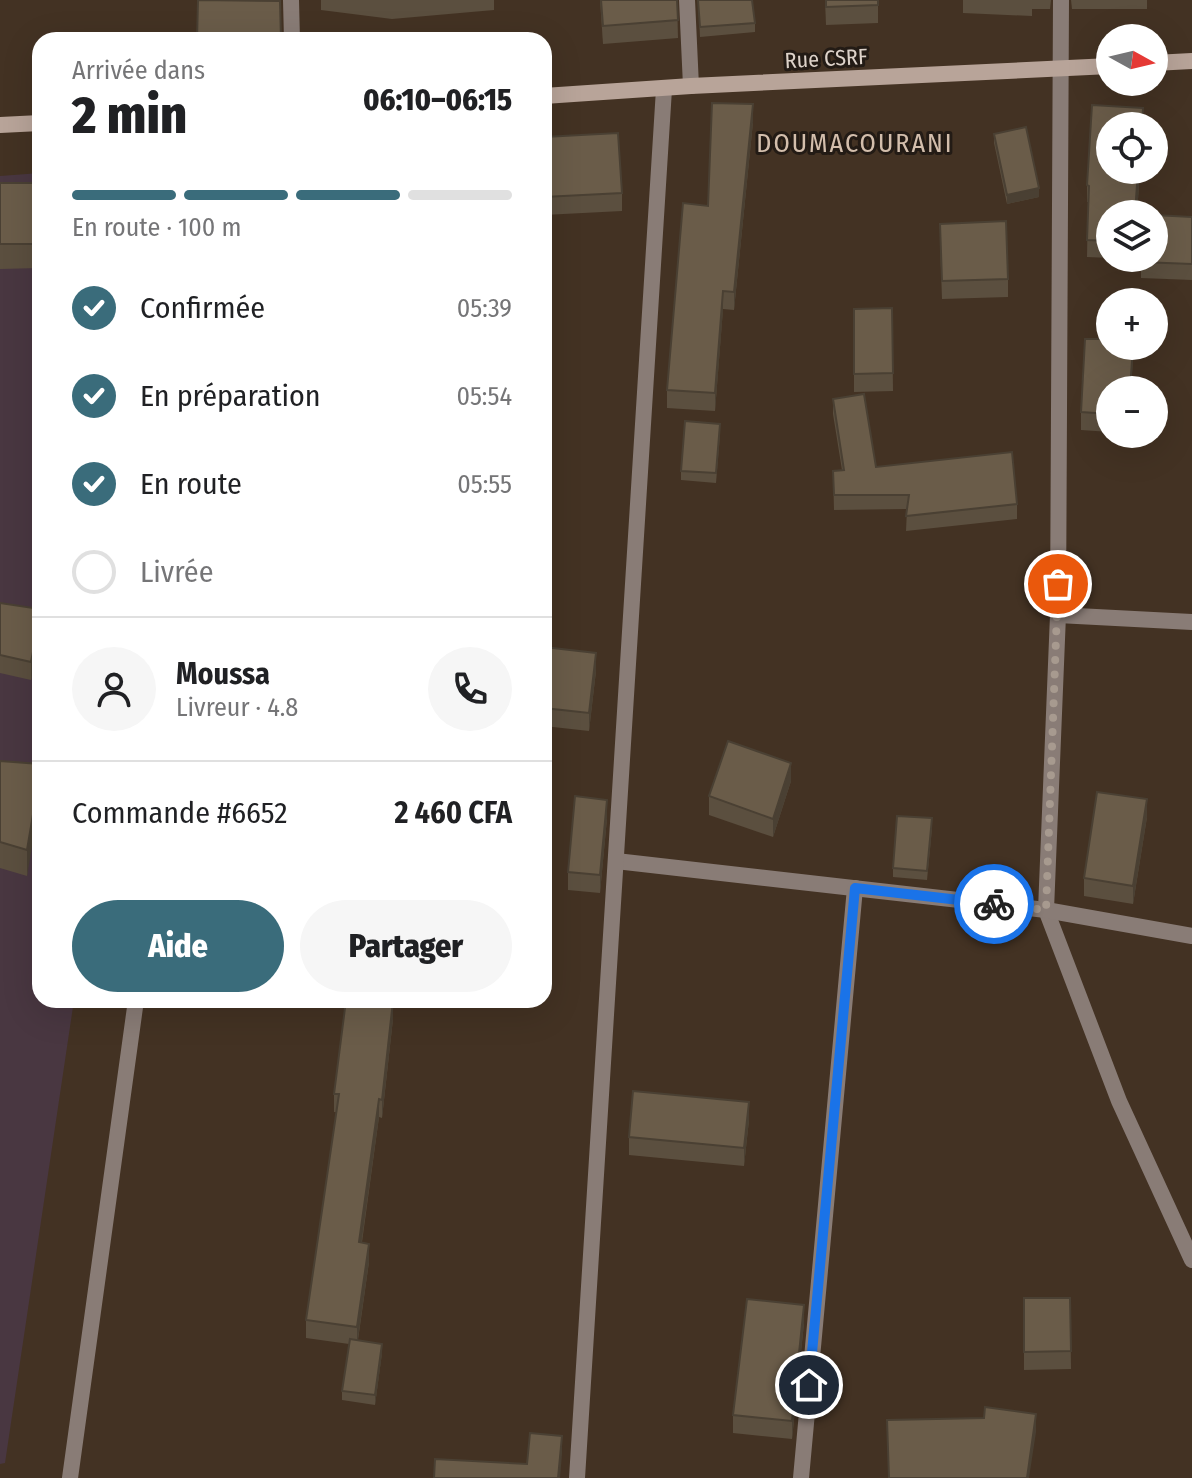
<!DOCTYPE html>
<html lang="fr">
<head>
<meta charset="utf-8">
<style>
	:root { --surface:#fff; --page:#f6f6f6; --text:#202124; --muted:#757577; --line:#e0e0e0; --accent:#3a6c7b }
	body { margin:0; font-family:"Fira Sans Condensed",sans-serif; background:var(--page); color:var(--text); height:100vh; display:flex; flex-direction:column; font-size:30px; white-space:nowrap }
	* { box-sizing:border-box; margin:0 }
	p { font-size:26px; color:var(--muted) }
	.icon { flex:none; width:44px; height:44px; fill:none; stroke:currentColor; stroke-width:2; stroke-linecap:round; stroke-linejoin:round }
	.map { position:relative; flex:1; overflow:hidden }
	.side { position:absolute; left:32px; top:32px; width:520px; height:976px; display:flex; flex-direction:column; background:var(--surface); border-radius:24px; box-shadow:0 8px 32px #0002 }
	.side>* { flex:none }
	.needle { width:52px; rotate:98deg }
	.buttons { position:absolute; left:1096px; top:24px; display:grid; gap:16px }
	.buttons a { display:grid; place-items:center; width:72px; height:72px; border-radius:50%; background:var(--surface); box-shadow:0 8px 32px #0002; font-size:40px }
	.pin { position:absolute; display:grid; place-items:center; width:68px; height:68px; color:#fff; margin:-34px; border:4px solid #fff; border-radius:50%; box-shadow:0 2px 8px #0007 }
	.courier { position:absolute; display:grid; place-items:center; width:80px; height:80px; margin:-40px; border:6px solid #1a73e8; border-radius:50%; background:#fff; color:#222; box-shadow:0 2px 10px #0007 }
	.overview em { font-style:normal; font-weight:800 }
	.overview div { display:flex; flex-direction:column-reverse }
	.overview { display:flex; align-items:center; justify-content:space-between; height:136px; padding:0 40px }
	h1 { font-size:52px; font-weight:800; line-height:60px }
	.bar { display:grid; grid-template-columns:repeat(4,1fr); gap:12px 8px; align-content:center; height:96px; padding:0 40px }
	.bar i { height:10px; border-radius:6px; background:var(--line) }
	.bar .selected { background:var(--accent) }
	.bar p { grid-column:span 4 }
	.line { display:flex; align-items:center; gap:20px; padding:0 40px; border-top:2px solid var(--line) }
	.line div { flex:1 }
	.round { display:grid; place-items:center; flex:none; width:84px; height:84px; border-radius:42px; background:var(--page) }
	ol { padding:0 40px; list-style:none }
	li { display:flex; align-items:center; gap:24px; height:88px }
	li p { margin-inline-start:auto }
	li .icon { padding:8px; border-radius:50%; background:var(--accent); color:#fff; stroke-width:4 }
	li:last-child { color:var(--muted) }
	li i { width:44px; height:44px; border:4px solid var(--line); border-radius:50% }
	.cta { display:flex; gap:16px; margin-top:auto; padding:16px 40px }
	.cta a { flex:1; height:92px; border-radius:48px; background:var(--accent); color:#fff; font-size:32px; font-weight:800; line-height:92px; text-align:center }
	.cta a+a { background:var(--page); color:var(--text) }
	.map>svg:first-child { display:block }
</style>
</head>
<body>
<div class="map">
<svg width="1192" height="1478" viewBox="0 0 1192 1478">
	<rect width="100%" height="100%" fill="#433223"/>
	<!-- medical -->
	<polygon fill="#493741" points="40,173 40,1000 74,1000 5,1463 0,1464 0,176"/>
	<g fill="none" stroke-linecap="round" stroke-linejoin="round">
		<!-- minor -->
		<g stroke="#897c76" stroke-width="16">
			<polyline points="291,0 292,40"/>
			<polyline points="687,0 691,86"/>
			<polyline points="1061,0 1058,615 1046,910 1119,1101 1192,1260"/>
			<polyline points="1058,615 1192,622"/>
			<polyline points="616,861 1046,910 1192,936"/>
			<polyline points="70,1478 136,1000"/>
			<polyline points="577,1478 664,89"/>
			<polyline points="801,1478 855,888"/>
		</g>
		<!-- secondary -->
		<g stroke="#b8a499" stroke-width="16">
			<polyline points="1154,63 1192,61"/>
			<polyline points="544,96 691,86 1110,66"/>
			<polyline points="0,125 40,123"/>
		</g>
	</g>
	<!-- wall -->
	<g fill="#5b4f3f">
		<polygon points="321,0 494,0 494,10 392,19 321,10"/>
		<polygon points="600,0 677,0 678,38 603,44"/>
		<polygon points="698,0 755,23 755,32 700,37"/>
		<polygon points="825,0 878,0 878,23 826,25"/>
		<polygon points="963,0 1051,0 1050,9 1032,9 1032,16 963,13"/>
		<polygon points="1071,0 1147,0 1147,9 1072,9"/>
		<polygon points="1092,105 1143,108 1143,126 1110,126 1110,170 1140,170 1137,214 1110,214 1110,258 1087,257 1088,202 1087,202 1087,185"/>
		<polygon points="753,122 734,310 723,309 715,411 667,408 667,390 708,206"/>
		<polygon points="994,134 1039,197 1007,204 994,143"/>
		<polygon points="544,137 622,193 622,211 544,215"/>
		<polygon points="0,183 40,183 40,268 0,269"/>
		<polygon points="1192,217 1192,280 1141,278 1141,258"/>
		<polygon points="940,242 1008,279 1008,297 942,299"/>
		<polygon points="892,308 893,391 854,392 854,309"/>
		<polygon points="1133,358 1131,390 1110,390 1110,432 1081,430 1081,412"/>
		<polygon points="833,399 876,467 1017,504 1017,519 906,531 907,509 834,510 833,471 842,470 833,414"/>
		<polygon points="720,434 716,483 681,480 681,471"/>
		<polygon points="0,603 40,617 40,635 31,680 0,673"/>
		<polygon points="544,647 596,671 589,731 544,726"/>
		<polygon points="0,761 40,764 27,876 0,868"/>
		<polygon points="791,781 773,837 709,815 709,796"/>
		<polygon points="1147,817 1133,904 1084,896 1084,878"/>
		<polygon points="607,818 600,893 568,890 568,872"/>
		<polygon points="932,828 927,880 893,877 893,868"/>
		<polygon points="393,1019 382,1118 379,1117 362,1242 369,1262 358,1340 382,1353 375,1405 342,1400 342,1391 349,1344 306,1338 306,1320 337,1112 334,1112 334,1094"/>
		<polygon points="749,1120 744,1166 629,1155 629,1137"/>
		<polygon points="1024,1298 1070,1298 1071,1369 1024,1370"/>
		<polygon points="804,1323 792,1439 733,1433 733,1415"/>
	</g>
	<!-- shaded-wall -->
	<g fill="#4a4033">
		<polygon points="753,104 753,122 734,310 734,292"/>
		<polygon points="1138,170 1140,170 1137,214 1135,214"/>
		<polygon points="1039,188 1039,197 1007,204 1007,195"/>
		<polygon points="723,291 723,309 715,411 715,393"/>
		<polygon points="40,617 40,635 31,680 31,662"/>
		<polygon points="596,653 596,671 589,731 589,713"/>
		<polygon points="791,763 791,781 773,837 773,819"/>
		<polygon points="40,773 40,799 27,876 27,850"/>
		<polygon points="1147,799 1147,817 1133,904 1133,886"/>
		<polygon points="607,800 607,818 600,893 600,875"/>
		<polygon points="393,1001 393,1019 382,1118 382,1100"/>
		<polygon points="379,1099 379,1117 359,1260 359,1242"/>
		<polygon points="749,1102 749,1120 744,1166 744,1148"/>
		<polygon points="369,1244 369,1262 357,1345 357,1327"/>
		<polygon points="804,1305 804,1323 792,1439 792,1421"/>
		<polygon points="382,1344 382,1353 375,1405 375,1395"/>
		<polygon points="1036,1414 1036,1432 1029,1478 1027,1478"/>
		<polygon points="562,1436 562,1454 560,1478 558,1478"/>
	</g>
	<!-- building -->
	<g fill="#6a5c49" stroke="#4a4033" stroke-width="2">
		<polygon points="198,0 280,1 281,40 197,40"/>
		<polygon points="601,0 677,0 678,20 603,26"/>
		<polygon points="698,0 752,0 755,23 700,27"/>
		<polygon points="826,0 878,0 878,5 826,7"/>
		<polygon points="712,103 753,104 734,292 723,291 715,393 667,390 683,203 708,206"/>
		<polygon points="1092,105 1143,108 1142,126 1110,126 1110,170 1138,170 1135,214 1110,214 1110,241 1087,240 1089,186 1087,185"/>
		<polygon points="1026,127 1039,188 1007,195 994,134"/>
		<polygon points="618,133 622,193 544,197 544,137"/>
		<rect x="0" y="183" width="40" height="61"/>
		<polygon points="1154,215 1192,217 1192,264 1141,262 1141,258 1154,258"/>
		<polygon points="1006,221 1008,279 942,281 940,224"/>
		<polygon points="892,308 893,373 854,374 854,309"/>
		<polygon points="1085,339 1110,339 1110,346 1133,346 1130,390 1110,390 1110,414 1081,412"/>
		<polygon points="864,394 876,467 1012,452 1017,504 906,516 909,495 834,495 833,471 844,470 833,399"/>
		<polygon points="685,421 720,424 716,473 681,471"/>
		<polygon points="0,603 40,609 40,617 31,662 0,655"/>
		<polygon points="544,647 596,653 589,713 544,708"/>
		<polygon points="728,741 791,763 773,819 709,796"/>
		<polygon points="0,761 40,764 40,773 27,850 0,842"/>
		<polygon points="1097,792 1147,799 1133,886 1084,878"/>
		<polygon points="575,796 607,800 600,875 568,872"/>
		<polygon points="897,816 932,818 927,871 893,868"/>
		<polygon points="346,1000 393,1001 382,1100 379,1099 359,1242 369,1244 357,1327 306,1320 339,1094 334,1094"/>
		<polygon points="633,1091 749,1102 744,1148 629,1137"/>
		<polygon points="1024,1298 1070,1298 1071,1351 1024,1352"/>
		<polygon points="747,1299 804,1305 792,1421 733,1415"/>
		<polygon points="350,1339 382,1344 375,1395 342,1391"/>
		<polygon points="985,1407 1036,1414 1027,1478 889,1478 887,1420 984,1418"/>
		<polygon points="530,1433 562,1436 558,1478 434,1478 435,1459 527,1464"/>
	</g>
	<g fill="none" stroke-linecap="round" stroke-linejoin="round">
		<!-- done -->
		<polyline stroke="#a79a8f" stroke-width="8" stroke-dasharray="0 14.4" points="994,904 1046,910 1058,584"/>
		<!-- route -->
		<polyline stroke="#1a73e8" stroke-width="10" points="809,1385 855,888 994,904"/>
	</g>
	<g text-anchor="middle" stroke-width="6" stroke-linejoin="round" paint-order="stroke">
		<!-- street labels -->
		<g font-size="22" fill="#ddd2c9" stroke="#231b15">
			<text transform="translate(826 58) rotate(-3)" y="8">Rue CSRF</text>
		</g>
		<!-- quarter labels -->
		<g font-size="26" letter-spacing="2" fill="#d3beac" stroke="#231b15">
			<text x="855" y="152">DOUMACOURANI</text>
		</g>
	</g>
</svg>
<div class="buttons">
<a><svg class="needle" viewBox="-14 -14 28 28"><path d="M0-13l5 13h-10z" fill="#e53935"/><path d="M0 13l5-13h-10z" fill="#757577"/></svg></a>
<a><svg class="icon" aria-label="locate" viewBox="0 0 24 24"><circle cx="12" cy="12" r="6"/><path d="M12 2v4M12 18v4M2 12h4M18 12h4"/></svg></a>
<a><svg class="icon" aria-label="layers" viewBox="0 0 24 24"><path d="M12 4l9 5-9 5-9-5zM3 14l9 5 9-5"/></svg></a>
<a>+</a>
<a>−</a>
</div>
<div class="pin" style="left:1058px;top:584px;background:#ea580c"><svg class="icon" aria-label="bag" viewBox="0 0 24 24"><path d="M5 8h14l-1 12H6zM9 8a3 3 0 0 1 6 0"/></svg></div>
<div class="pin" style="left:809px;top:1385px;background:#1f2937"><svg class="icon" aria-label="home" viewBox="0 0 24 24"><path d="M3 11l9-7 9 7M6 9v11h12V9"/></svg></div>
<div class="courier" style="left:994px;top:904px"><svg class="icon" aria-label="bike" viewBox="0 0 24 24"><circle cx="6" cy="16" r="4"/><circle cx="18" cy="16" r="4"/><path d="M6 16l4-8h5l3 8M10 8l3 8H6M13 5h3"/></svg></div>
<section class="side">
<div class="overview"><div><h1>2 min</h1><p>Arrivée dans</p></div><em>06:10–06:15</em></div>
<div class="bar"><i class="selected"></i><i class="selected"></i><i class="selected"></i><i></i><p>En route · 100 m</p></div>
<ol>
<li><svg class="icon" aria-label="check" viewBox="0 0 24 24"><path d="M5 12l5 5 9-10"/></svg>Confirmée<p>05:39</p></li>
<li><svg class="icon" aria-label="check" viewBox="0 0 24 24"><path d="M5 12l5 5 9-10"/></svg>En préparation<p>05:54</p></li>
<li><svg class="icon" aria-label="check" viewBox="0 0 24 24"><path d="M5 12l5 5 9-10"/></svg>En route<p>05:55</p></li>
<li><i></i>Livrée</li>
</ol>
<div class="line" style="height:144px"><a class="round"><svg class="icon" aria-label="person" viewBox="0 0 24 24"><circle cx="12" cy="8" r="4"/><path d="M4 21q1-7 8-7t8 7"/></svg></a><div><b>Moussa</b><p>Livreur · 4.8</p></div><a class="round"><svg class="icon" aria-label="phone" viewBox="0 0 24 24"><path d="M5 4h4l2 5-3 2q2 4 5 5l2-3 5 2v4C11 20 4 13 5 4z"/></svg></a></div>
<div class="line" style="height:104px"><div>Commande #6652</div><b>2 460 CFA</b></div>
<div class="cta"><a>Aide</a><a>Partager</a></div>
</section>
</div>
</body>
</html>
